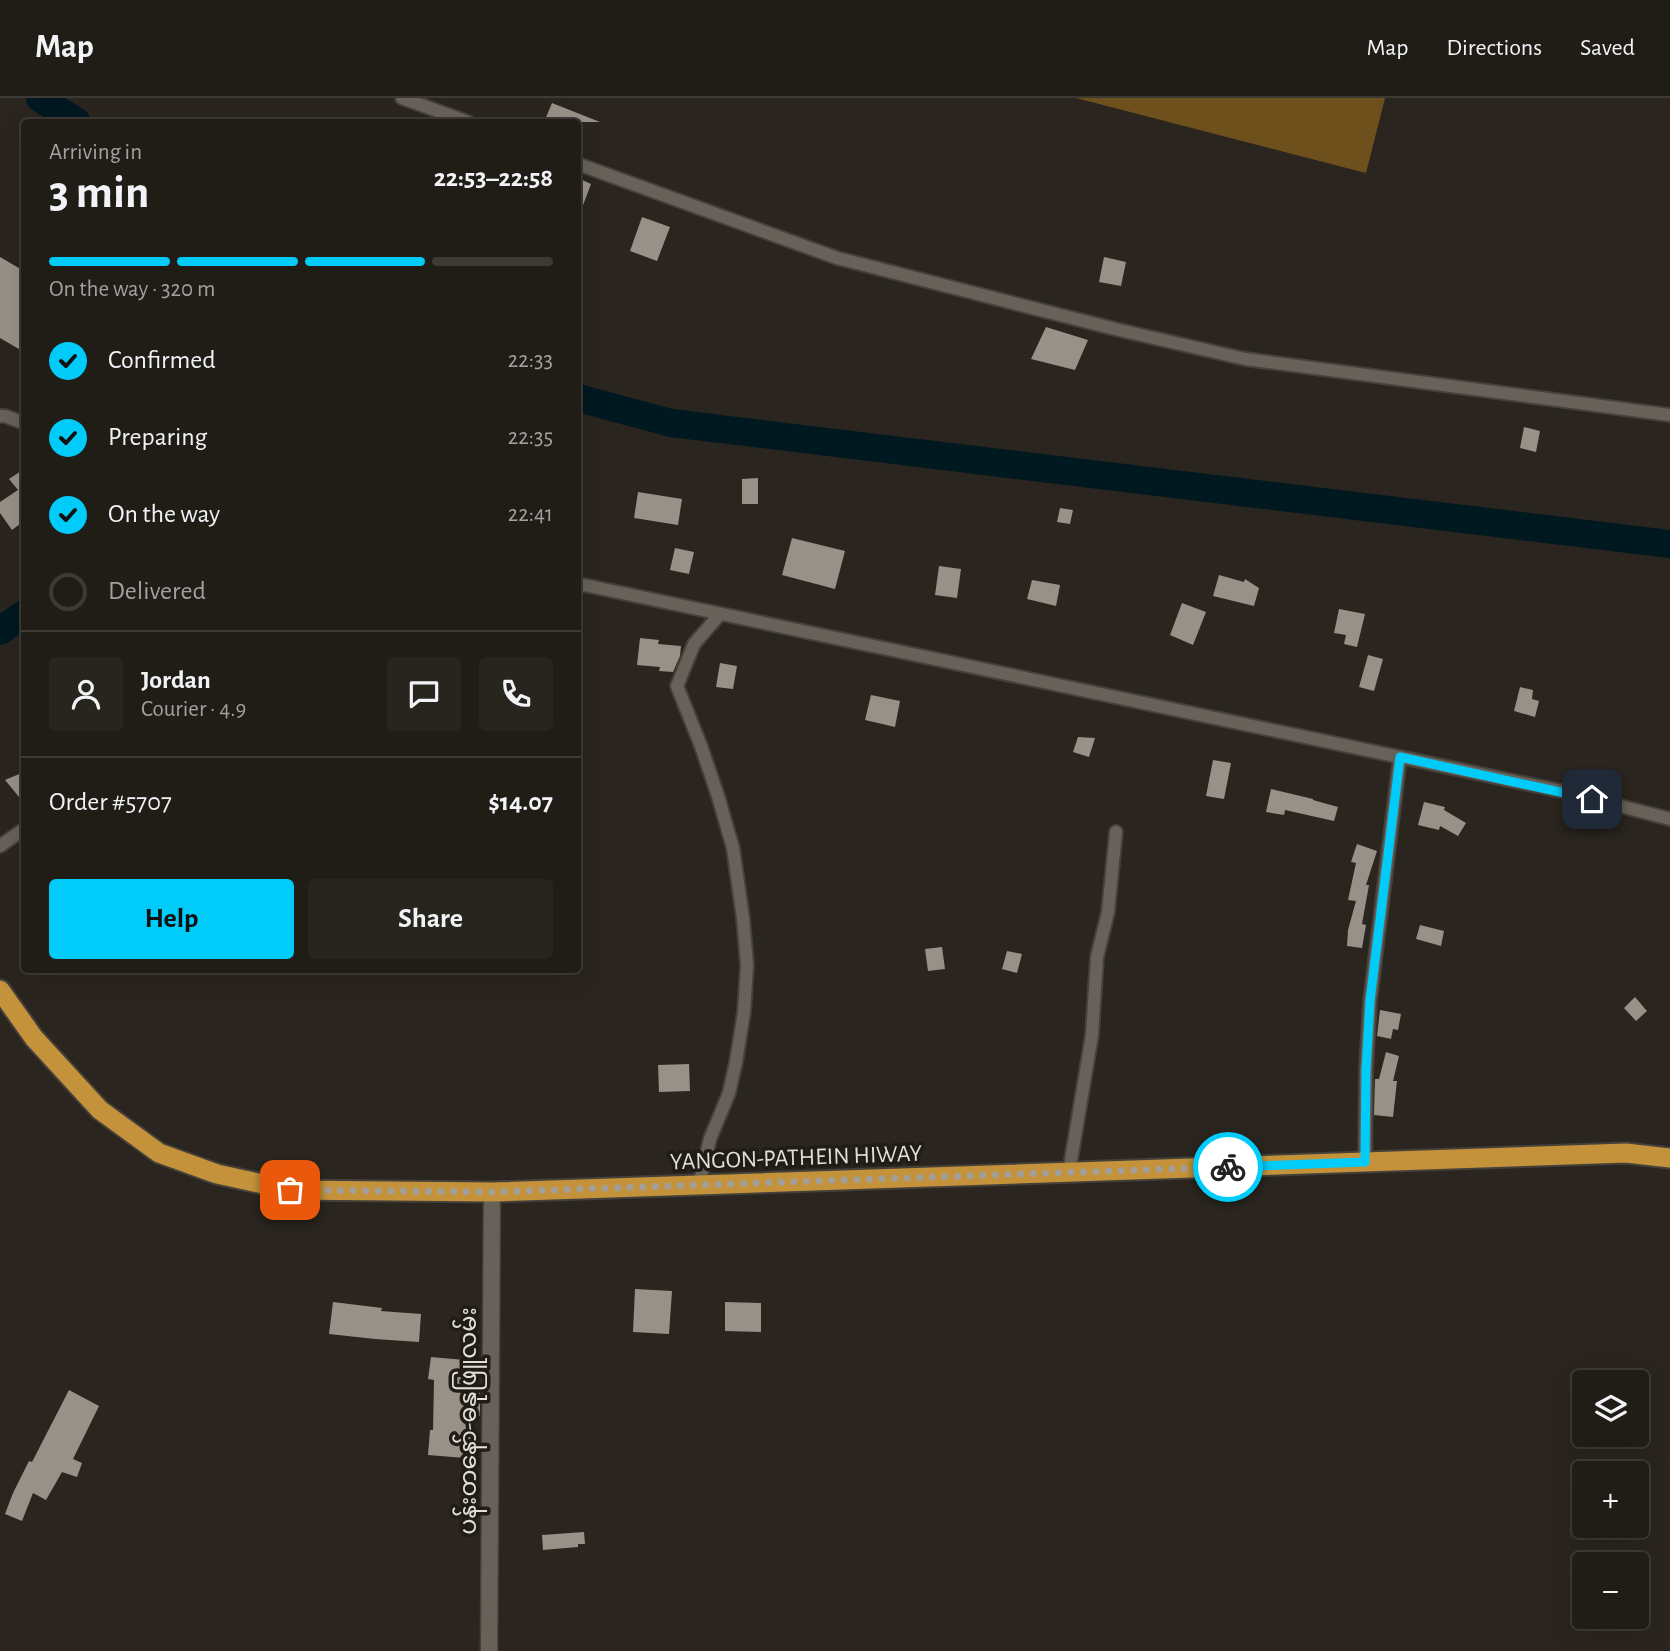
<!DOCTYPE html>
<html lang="en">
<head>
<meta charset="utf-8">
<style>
	:root { --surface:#201c16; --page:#28251f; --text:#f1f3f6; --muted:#a2a1a1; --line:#3d3a35; --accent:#00cbf9 }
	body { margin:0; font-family:"Alegreya Sans","Noto Sans Myanmar",sans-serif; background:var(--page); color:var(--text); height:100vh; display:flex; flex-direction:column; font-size:26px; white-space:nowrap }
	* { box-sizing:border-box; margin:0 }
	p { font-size:23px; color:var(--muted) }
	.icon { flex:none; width:38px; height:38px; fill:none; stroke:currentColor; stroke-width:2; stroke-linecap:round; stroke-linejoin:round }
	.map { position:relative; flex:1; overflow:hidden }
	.panel { position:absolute; left:21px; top:21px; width:560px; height:854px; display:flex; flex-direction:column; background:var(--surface); border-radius:7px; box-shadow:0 7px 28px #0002,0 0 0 2px var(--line) }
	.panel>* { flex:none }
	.tools { position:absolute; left:1572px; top:1272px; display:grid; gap:14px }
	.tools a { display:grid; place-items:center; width:77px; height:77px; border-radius:7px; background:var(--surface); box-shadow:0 7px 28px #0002,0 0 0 2px var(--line); font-size:35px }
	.pin { position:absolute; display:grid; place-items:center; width:60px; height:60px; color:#fff; margin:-30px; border-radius:14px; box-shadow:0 4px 10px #0006 }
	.courier { position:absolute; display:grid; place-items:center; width:70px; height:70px; margin:-35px; border:5px solid #00cbf9; border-radius:50%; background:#fff; color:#222; box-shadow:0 2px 9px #0007 }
	.head em { font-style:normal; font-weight:700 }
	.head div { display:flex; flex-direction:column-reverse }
	.head { display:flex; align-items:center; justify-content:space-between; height:119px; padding:0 28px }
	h1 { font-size:46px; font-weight:700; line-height:52px }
	.bar { display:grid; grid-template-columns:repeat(4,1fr); gap:10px 7px; align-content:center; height:84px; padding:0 28px }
	.bar i { height:9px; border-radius:5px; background:var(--line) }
	.bar .current { background:var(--accent) }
	.bar p { grid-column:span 4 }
	.line { display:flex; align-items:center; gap:18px; padding:0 28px; border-top:2px solid var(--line) }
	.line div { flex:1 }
	.round { display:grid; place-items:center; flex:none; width:74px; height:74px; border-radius:7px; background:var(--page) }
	ol { padding:0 28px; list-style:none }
	li { display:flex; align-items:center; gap:21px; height:77px }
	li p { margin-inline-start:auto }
	li .icon { padding:7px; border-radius:50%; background:var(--accent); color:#111; stroke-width:4 }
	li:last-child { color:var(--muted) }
	li i { width:38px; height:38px; border:4px solid var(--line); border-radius:50% }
	.action { display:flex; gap:14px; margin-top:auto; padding:14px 28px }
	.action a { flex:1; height:80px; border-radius:7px; background:var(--accent); color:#111; font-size:28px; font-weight:700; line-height:80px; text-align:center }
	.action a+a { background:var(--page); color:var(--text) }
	header { display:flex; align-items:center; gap:42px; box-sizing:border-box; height:98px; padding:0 35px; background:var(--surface); border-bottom:2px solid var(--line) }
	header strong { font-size:33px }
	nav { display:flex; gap:38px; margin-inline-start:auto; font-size:24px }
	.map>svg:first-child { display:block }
</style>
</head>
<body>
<header>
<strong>Map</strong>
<nav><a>Map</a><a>Directions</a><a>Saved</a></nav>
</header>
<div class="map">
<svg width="1670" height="1553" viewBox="0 0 1670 1553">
	<rect width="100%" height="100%" fill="#2a251e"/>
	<!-- forest -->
	<polygon fill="#6e501d" points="1076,0 1385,0 1366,75"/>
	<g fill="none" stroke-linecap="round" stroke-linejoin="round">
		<!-- river -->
		<g stroke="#001820" stroke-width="28">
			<polyline points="40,0 77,24"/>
			<polyline points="578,300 671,325 1670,446"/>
			<polyline points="0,533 24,516"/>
		</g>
	</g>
	<!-- building -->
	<g fill="#989188">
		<polygon points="552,5 600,24 544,24"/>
		<polygon points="578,80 591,86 579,118 578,118"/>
		<polygon points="642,119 670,129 657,163 630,153"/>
		<polygon points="0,159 24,173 24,254 0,240"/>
		<polygon points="1104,159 1126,164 1121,188 1099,184"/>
		<polygon points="1046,229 1088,242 1075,272 1031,261"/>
		<polygon points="1524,329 1540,333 1536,354 1520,350"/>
		<polygon points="24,371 24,423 12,432 0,415 0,404 18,392 9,381"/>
		<polygon points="758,380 758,406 742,406 742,381"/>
		<polygon points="638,394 682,401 678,427 634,420"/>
		<polygon points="1060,410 1073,412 1070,426 1057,424"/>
		<polygon points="792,440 845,453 835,491 782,477"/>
		<polygon points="675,450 694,454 689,476 670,472"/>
		<polygon points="939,468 961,471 957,500 935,497"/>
		<polygon points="1219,477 1244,484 1245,481 1259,490 1254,508 1213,498"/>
		<polygon points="1032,482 1060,487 1056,508 1027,501"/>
		<polygon points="1182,505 1206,514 1193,547 1170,537"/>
		<polygon points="1339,511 1365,516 1357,549 1344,546 1346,537 1334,535"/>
		<polygon points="640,540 659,542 658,546 681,548 680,558 673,574 659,573 660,569 637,567"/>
		<polygon points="1368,557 1383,561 1374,593 1359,589"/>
		<polygon points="720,565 737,568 733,591 716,589"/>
		<polygon points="1520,589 1533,592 1532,601 1539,603 1535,619 1514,613"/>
		<polygon points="871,597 900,603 895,629 865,622"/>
		<polygon points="1078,639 1095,640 1089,659 1073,654"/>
		<polygon points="1213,662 1231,665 1224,701 1206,698"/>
		<polygon points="24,674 24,705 5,682"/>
		<polygon points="1271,691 1313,701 1313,702 1338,709 1334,723 1285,712 1284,717 1266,714"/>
		<polygon points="1424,704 1445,709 1444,712 1466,725 1458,738 1440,728 1439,732 1418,727"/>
		<polygon points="1357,746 1377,753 1366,787 1369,787 1362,826 1366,827 1362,850 1347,848 1348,832 1356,803 1348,802 1356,765 1351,764"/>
		<polygon points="1420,827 1444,833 1441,848 1416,841"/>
		<polygon points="942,849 945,871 928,873 925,851"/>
		<polygon points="1007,853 1022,856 1017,875 1002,871"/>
		<polygon points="1635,899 1647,913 1636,923 1624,910"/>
		<polygon points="1380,912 1401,916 1398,932 1393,931 1391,941 1377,938"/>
		<polygon points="1386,954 1399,958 1393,983 1397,983 1393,1019 1374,1017 1375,981 1379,981"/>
		<polygon points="689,966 690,993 659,994 658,967"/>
		<polygon points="635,1191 672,1193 669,1236 633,1234"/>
		<polygon points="333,1204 382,1210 381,1213 421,1216 419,1244 375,1241 329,1236"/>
		<polygon points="725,1204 761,1205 761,1234 725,1233"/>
		<polygon points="431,1259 476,1263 474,1288 480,1288 480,1318 474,1318 471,1356 466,1356 465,1360 428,1357 430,1332 433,1332 434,1282 428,1281"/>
		<polygon points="69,1292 99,1308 73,1361 82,1365 77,1379 62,1374 46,1402 33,1395 22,1423 5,1416 13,1395 29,1363 32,1364"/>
		<polygon points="584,1434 585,1446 578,1446 578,1449 543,1452 542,1437"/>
	</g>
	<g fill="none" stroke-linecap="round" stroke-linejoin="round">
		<!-- minor casing -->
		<g stroke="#45403a" stroke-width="16">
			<g id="minor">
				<polyline points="402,0 468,24"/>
				<polyline points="578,66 837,160 1115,231 1245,261 1670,317"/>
				<polyline points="0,318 5,318 24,325"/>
				<polyline points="578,489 584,487 1566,694 1670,721"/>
				<polyline points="0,748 24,731"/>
				<polyline points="1365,1064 1366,972 1370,903 1400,659"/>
				<polyline points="1069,1074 1092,937 1097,859 1108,814 1116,734"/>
				<polyline points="699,1087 710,1041 729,995 736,964 744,914 747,867 743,820 733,750 718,698 701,648 677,588 694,546 720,516"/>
			</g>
		</g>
		<!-- tertiary casing -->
		<g stroke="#45403a" stroke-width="19">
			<polyline id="tertiary" points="489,1553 492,1094"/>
		</g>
		<!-- trunk casing -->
		<g stroke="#45403a" stroke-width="23">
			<polyline id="trunk" points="0,892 34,940 100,1012 159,1055 217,1076 290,1092 492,1094 1626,1055 1670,1060"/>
		</g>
		<!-- minor -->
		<use href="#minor" stroke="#676159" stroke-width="12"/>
		<!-- tertiary -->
		<use href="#tertiary" stroke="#676159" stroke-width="16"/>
		<!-- trunk -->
		<use href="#trunk" stroke="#c4923a" stroke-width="19"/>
	</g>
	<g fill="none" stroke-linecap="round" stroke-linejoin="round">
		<!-- done -->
		<polyline stroke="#a29e98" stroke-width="7" stroke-dasharray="0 12.6" points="290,1092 492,1094 1228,1069"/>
		<!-- route -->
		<polyline stroke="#00cbf9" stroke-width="9" points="1228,1069 1365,1064 1366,972 1370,903 1400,659 1592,701"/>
	</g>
	<g text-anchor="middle" stroke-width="7" stroke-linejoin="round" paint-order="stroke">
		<!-- street labels -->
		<g font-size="24" fill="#e2dfda" stroke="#211c15">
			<text transform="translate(796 1059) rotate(-2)" y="8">YANGON-PATHEIN HIWAY</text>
			<text transform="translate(468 1323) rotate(-90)" y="8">ပန်းတနော်-ဓနုဖြူလမ်း</text>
		</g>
	</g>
</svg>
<div class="tools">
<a><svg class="icon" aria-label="layers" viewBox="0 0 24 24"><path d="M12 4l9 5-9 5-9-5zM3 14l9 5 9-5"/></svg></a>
<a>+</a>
<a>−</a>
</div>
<div class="pin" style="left:290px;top:1092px;background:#ea580c"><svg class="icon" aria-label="bag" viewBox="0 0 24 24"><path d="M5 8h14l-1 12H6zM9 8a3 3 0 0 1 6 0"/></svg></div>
<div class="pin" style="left:1592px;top:701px;background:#1f2937"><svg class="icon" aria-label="home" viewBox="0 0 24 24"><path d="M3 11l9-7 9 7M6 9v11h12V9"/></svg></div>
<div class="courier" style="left:1228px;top:1069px"><svg class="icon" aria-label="bike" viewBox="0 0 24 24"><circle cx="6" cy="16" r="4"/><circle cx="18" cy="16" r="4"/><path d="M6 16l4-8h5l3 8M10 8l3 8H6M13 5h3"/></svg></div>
<section class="panel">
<div class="head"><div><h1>3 min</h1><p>Arriving in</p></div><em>22:53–22:58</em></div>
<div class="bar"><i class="current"></i><i class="current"></i><i class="current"></i><i></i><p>On the way · 320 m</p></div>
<ol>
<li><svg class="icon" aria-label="check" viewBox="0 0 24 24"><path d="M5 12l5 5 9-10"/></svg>Confirmed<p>22:33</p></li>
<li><svg class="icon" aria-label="check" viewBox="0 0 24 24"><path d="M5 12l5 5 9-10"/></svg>Preparing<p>22:35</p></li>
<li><svg class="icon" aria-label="check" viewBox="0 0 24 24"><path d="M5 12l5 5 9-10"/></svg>On the way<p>22:41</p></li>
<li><i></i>Delivered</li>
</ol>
<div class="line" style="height:126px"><a class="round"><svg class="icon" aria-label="person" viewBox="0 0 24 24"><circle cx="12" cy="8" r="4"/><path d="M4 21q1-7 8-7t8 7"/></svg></a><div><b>Jordan</b><p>Courier · 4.9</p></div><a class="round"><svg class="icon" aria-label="chat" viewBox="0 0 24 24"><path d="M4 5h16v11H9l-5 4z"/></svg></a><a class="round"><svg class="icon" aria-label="phone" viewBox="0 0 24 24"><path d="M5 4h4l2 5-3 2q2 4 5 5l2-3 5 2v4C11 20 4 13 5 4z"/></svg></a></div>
<div class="line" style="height:91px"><div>Order #5707</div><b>$14.07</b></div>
<div class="action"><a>Help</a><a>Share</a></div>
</section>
</div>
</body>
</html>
